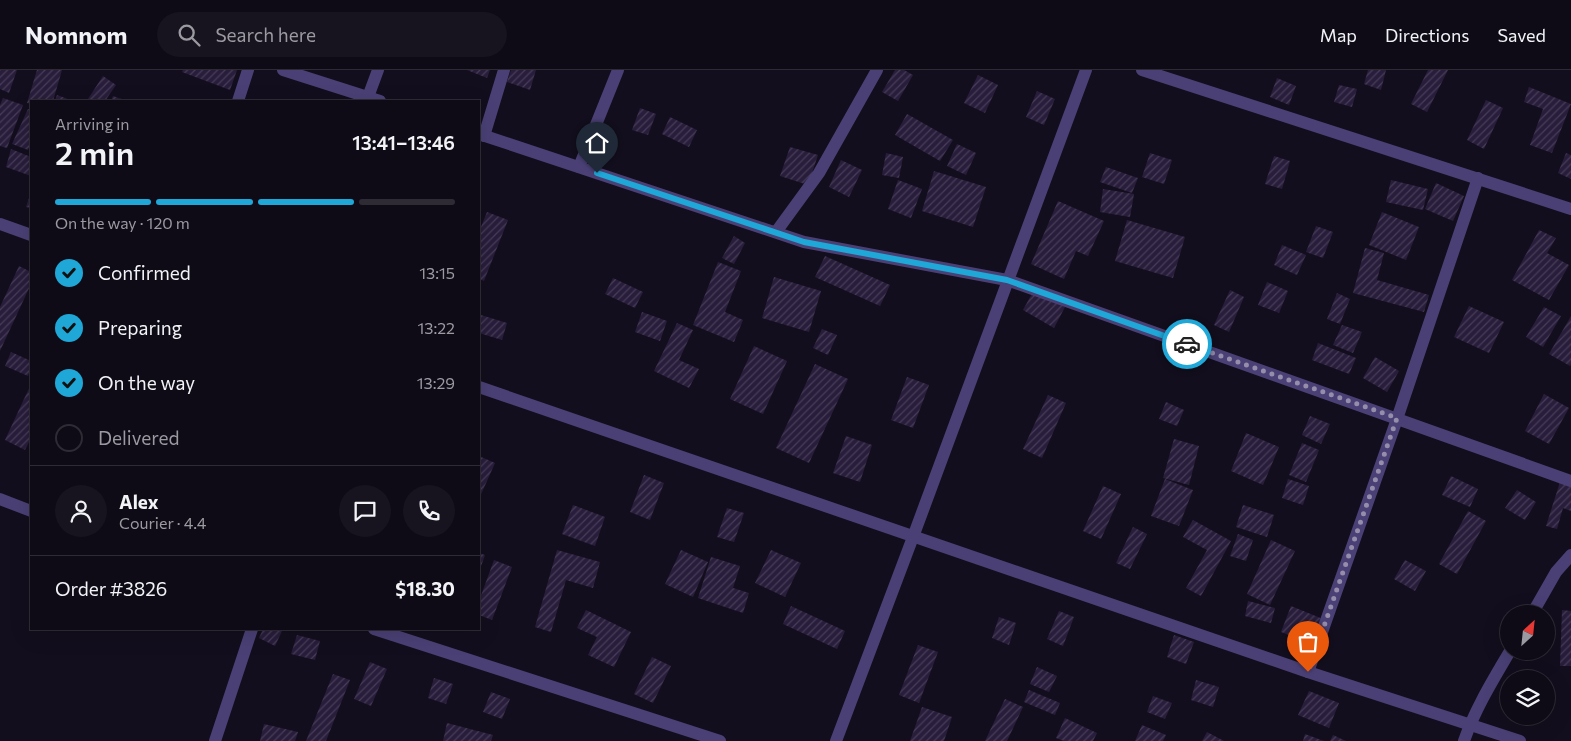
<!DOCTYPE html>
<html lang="en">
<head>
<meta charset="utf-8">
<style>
	:root { --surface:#0e0a16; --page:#17131f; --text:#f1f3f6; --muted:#9b9aa1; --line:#2e2b35; --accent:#1ea7d7 }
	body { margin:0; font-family:Commissioner,sans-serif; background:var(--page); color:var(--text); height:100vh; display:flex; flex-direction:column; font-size:19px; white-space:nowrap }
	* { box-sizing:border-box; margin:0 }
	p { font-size:16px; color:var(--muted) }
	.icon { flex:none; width:28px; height:28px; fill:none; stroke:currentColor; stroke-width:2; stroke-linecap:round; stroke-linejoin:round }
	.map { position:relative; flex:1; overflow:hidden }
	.drawer { position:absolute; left:30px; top:30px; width:450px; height:530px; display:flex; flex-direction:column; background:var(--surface); border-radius:0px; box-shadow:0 5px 20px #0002,0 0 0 1px var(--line) }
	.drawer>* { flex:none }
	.needle { width:32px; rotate:27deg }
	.controls { position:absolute; left:1500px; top:535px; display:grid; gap:10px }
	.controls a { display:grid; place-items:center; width:55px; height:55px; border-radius:50%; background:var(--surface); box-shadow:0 5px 20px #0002,0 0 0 1px var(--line); font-size:25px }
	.pin { position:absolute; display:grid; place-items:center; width:42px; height:42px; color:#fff; margin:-51px -21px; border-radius:50% 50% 50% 0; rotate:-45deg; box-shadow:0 0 5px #0007 }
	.pin .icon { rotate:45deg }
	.courier { position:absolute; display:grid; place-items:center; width:50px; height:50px; margin:-25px; border:4px solid #1ea7d7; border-radius:50%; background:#fff; color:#222; box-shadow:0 1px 6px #0007 }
	.head em { font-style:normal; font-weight:600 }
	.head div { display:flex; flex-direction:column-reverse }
	.head { display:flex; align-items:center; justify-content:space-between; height:85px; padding:0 25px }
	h1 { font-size:32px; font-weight:600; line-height:38px }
	.bar { display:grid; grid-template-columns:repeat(4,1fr); gap:8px 5px; align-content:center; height:60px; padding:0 25px }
	.bar i { height:6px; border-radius:4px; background:var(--line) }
	.bar .current { background:var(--accent) }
	.bar p { grid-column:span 4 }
	.line { display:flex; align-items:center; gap:12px; padding:0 25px; border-top:1px solid var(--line) }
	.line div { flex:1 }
	.round { display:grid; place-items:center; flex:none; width:52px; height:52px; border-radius:26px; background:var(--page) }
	ol { padding:0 25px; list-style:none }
	li { display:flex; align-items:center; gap:15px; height:55px }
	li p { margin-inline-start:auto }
	li .icon { padding:5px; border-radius:50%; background:var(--accent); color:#111; stroke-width:4 }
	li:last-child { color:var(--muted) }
	li i { width:28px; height:28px; border:2px solid var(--line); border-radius:50% }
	header { display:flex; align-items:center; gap:30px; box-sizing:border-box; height:70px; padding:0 25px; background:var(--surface); border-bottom:1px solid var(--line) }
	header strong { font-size:24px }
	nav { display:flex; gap:28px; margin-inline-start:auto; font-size:18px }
	.search { width:350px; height:45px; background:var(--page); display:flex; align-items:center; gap:12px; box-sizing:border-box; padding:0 18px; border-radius:28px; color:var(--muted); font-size:19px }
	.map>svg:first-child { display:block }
</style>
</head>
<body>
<header>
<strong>Nomnom</strong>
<div class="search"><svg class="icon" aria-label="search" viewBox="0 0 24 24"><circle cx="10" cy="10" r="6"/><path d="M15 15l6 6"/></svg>Search here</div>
<nav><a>Map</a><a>Directions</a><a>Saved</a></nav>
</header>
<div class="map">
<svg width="1571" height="671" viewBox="0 0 1571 671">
	<defs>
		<pattern id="building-hatch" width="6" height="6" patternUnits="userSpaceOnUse" patternTransform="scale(1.25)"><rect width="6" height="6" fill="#281d3b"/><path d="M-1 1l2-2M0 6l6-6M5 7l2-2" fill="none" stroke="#473d58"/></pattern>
	</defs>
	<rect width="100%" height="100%" fill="#130e1d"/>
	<!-- building -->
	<g fill="url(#building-hatch)">
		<polygon points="0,0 17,0 9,23 0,19"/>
		<polygon points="37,0 62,0 53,31 31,31 31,34 27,33"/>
		<polygon points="183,0 237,0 230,20 182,2"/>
		<polygon points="467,0 490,0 487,8"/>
		<polygon points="511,0 536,0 530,20 507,12"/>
		<polygon points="895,0 904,0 913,5 898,31 882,22"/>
		<polygon points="1368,0 1386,0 1381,20 1364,14"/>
		<polygon points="1428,0 1448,0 1427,42 1411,34"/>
		<polygon points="978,5 998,15 985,43 964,33"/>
		<polygon points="103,6 116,15 105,31 92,31 88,29"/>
		<polygon points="1277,8 1296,16 1289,35 1270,27"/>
		<polygon points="1339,15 1357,19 1352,37 1334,32"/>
		<polygon points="1529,17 1571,34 1552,83 1530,75 1543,39 1524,32"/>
		<polygon points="1037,21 1055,29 1044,55 1026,47"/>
		<polygon points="57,25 73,31 55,31"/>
		<polygon points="113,26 127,31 111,31"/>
		<polygon points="3,28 23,35 7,78 0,76 0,35"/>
		<polygon points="1486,30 1503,38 1484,79 1467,70"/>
		<polygon points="640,38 656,44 648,65 632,60"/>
		<polygon points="28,39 31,40 31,73 28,80 12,74"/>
		<polygon points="907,44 953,70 940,91 895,65"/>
		<polygon points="670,47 697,60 689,77 662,64"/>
		<polygon points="957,74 976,83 966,105 947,96"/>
		<polygon points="790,77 818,85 808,115 780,106"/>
		<polygon points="11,79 31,87 31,106 6,97"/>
		<polygon points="886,83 903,87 899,108 882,105"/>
		<polygon points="1150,83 1172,90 1164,114 1142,107"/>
		<polygon points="1566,83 1571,85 1571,109 1558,103"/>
		<polygon points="1274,86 1290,91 1282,119 1265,114"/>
		<polygon points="841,90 862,100 849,127 829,117"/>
		<polygon points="1106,97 1138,108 1132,123 1100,112"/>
		<polygon points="934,101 986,117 973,157 922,141"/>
		<polygon points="898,110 922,119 911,148 888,139"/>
		<polygon points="1391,110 1428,119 1423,140 1386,132"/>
		<polygon points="1436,113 1464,126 1453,151 1425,139"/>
		<polygon points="1103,119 1134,124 1130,147 1100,142"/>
		<polygon points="31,122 31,138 26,137"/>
		<polygon points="1058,131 1104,151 1088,186 1076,181 1064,209 1031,194"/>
		<polygon points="487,142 508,150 484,211 479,209 479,162"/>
		<polygon points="1382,142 1419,157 1406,190 1369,175"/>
		<polygon points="1127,150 1185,167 1173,208 1115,191"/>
		<polygon points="1316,156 1333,162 1323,188 1306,182"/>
		<polygon points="1539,160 1556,168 1547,183 1569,195 1549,230 1512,210"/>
		<polygon points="734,166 745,173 734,194 722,188"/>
		<polygon points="1282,175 1306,185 1297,205 1274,195"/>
		<polygon points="1365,178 1384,183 1377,210 1429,225 1424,242 1353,223"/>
		<polygon points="825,186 890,215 880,236 815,207"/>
		<polygon points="718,192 741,201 725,242 743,250 734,272 693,255"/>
		<polygon points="19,196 31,202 31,214 0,281 0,237"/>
		<polygon points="774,207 821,221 809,262 762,248"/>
		<polygon points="613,208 643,222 635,238 605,224"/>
		<polygon points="1267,212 1288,221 1279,243 1258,235"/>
		<polygon points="1034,220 1065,237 1054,258 1023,240"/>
		<polygon points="1230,220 1244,227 1229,262 1214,255"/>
		<polygon points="1337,223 1350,229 1340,254 1327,249"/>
		<polygon points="1469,236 1504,252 1489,283 1454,267"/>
		<polygon points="1544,237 1561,246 1543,277 1526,267"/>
		<polygon points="642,242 667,251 660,271 635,262"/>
		<polygon points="481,245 507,253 502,270 479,263 479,253"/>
		<polygon points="1571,246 1571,294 1570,296 1549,284"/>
		<polygon points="677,253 693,260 679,290 699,299 689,318 654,301"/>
		<polygon points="1342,255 1362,262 1353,283 1333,275"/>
		<polygon points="822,259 837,265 828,285 813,278"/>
		<polygon points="1318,273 1356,288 1349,304 1312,290"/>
		<polygon points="754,276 787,291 763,344 730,329"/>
		<polygon points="11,282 31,291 31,299 28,306 5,296"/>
		<polygon points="1375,287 1399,301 1387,322 1363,308"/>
		<polygon points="815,294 848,309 809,393 776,378"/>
		<polygon points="907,307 929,315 913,358 891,350"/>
		<polygon points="31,314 31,368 25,380 5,370"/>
		<polygon points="1544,324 1569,338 1549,374 1525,361"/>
		<polygon points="1048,325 1066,333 1042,388 1023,379"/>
		<polygon points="1166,332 1184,340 1177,356 1159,349"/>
		<polygon points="1310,346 1330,354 1321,374 1302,365"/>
		<polygon points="1246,363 1279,377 1263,415 1231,401"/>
		<polygon points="846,366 872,375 860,412 833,403"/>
		<polygon points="1174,369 1199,376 1189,415 1163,408"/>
		<polygon points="1302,373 1319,380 1306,412 1289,405"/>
		<polygon points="479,386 495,393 479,429"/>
		<polygon points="644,405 664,413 650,450 630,442"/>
		<polygon points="1451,406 1478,419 1470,437 1442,425"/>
		<polygon points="1165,409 1193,420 1179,456 1151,446"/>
		<polygon points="1288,409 1309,416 1303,435 1282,428"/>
		<polygon points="1560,412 1571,415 1571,441 1563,438 1557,459 1546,456"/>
		<polygon points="1103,416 1121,424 1101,469 1083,461"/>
		<polygon points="1517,420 1536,432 1525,450 1505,438"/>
		<polygon points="573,435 605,447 595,476 562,464"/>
		<polygon points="1243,435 1274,445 1267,467 1236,457"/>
		<polygon points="727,438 744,443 734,472 717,467"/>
		<polygon points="1468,441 1486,451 1457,504 1439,494"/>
		<polygon points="1193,450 1231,471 1201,526 1186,518 1207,480 1183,467"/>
		<polygon points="1133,457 1147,464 1130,499 1116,493"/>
		<polygon points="1238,464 1253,470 1246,491 1230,486"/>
		<polygon points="1271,470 1295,481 1270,535 1247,524"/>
		<polygon points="557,480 600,492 593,518 566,510 551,562 535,557"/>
		<polygon points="681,480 708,492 693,527 665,514"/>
		<polygon points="771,480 801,493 785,527 755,513"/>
		<polygon points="479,483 485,485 479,502"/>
		<polygon points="711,487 740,496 733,518 749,523 743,543 698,528"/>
		<polygon points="494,490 512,497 492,550 479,545 479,531"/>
		<polygon points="1405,490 1426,501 1415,521 1394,509"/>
		<polygon points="1248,531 1275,538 1271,553 1245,546"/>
		<polygon points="791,536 845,561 837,579 783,554"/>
		<polygon points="1291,536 1323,549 1313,574 1281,562"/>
		<polygon points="586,540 631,562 614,597 588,585 597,567 577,558"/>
		<polygon points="1562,540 1571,541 1571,596 1560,596"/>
		<polygon points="1059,541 1074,547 1063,576 1047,569"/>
		<polygon points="999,547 1016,553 1009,575 992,568"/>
		<polygon points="263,559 283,559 275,576 259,568"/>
		<polygon points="297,565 320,571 315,590 291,584"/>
		<polygon points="1174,565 1194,572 1186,594 1167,587"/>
		<polygon points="918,575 938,582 919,633 899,625"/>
		<polygon points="652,587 671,596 653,633 634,624"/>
		<polygon points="370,592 387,599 371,636 354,629"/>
		<polygon points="1037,597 1057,606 1049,622 1030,614"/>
		<polygon points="333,604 350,610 326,671 306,671"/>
		<polygon points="434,608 453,614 446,634 428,628"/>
		<polygon points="1196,610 1219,617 1213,637 1191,630"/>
		<polygon points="1029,620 1060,633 1055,645 1024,632"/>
		<polygon points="1309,621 1339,633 1329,658 1298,645"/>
		<polygon points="491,622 510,629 502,649 483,642"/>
		<polygon points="1153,626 1172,633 1165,649 1147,642"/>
		<polygon points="1005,629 1023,637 1007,671 985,671"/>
		<polygon points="922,637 952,647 944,671 910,671"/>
		<polygon points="1065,648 1097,663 1093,671 1064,671 1056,668"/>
		<polygon points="447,653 493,665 491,671 443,671"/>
		<polygon points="264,654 298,662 295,671 260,671"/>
		<polygon points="1142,655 1166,665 1163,671 1135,671"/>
		<polygon points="1207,662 1224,671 1202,671"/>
		<polygon points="1305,664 1324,671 1303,671"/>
		<polygon points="1333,665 1346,671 1330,671"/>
	</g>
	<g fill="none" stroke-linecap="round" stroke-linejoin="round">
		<!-- street -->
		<g stroke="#4a4075" stroke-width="12">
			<polyline points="283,0 380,31"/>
			<polyline points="1142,0 1571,139"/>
			<polyline points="368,27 378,0"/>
			<polyline points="238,31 248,0"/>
			<polyline points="479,64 804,172 1007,210 1571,411"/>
			<polyline points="484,66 504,0"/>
			<polyline points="579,97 618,0"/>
			<polyline points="0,154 31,165"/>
			<polyline points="776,162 819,103 877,0"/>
			<polyline points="479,317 1308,602 1520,671"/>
			<polyline points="0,429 31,441"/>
			<polyline points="1532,544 1556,502 1571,485"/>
			<polyline points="374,559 720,671"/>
			<polyline points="1308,602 1397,349 1478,108"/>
			<polyline points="215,671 252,559"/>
			<polyline points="836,671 913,467 1086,0"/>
			<path d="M1464,671C1475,639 1493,610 1510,581"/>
		</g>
	</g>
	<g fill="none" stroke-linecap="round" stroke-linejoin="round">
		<!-- done -->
		<polyline stroke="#968dab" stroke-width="5" stroke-dasharray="0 9" points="1187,274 1397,348 1308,602"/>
		<!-- route -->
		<polyline stroke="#1ea7d7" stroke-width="6" points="597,103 804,172 1007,210 1187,274"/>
	</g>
</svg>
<div class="controls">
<a><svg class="needle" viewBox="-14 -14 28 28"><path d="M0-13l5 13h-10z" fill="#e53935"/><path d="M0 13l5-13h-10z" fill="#9b9aa1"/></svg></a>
<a><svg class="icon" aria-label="layers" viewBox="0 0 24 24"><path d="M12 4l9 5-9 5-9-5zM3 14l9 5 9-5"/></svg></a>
</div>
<div class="pin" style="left:1308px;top:602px;background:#ea580c"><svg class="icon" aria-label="bag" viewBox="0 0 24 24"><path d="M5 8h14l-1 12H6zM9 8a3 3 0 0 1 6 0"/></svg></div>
<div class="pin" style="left:597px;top:103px;background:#1f2937"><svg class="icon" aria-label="home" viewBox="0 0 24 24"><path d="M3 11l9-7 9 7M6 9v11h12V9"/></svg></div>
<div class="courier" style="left:1187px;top:274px"><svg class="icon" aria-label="car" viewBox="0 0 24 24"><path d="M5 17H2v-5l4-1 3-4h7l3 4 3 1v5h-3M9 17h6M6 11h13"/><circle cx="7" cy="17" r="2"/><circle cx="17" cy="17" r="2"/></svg></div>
<section class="drawer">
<div class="head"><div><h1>2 min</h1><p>Arriving in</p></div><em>13:41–13:46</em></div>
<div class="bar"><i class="current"></i><i class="current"></i><i class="current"></i><i></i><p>On the way · 120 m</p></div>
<ol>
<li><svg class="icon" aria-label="check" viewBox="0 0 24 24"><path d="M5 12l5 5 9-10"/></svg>Confirmed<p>13:15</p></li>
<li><svg class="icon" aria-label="check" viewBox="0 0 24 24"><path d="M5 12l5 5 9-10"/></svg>Preparing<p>13:22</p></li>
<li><svg class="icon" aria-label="check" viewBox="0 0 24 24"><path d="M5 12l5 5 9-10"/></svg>On the way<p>13:29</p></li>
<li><i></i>Delivered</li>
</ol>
<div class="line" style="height:90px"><a class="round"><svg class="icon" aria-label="person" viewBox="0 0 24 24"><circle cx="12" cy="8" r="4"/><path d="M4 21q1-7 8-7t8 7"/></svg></a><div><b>Alex</b><p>Courier · 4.4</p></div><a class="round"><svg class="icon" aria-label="chat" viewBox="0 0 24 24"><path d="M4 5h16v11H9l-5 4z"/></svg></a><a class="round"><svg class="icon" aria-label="phone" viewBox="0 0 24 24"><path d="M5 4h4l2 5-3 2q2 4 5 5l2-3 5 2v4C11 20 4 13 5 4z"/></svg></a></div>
<div class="line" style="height:65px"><div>Order #3826</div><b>$18.30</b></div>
</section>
</div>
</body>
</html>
